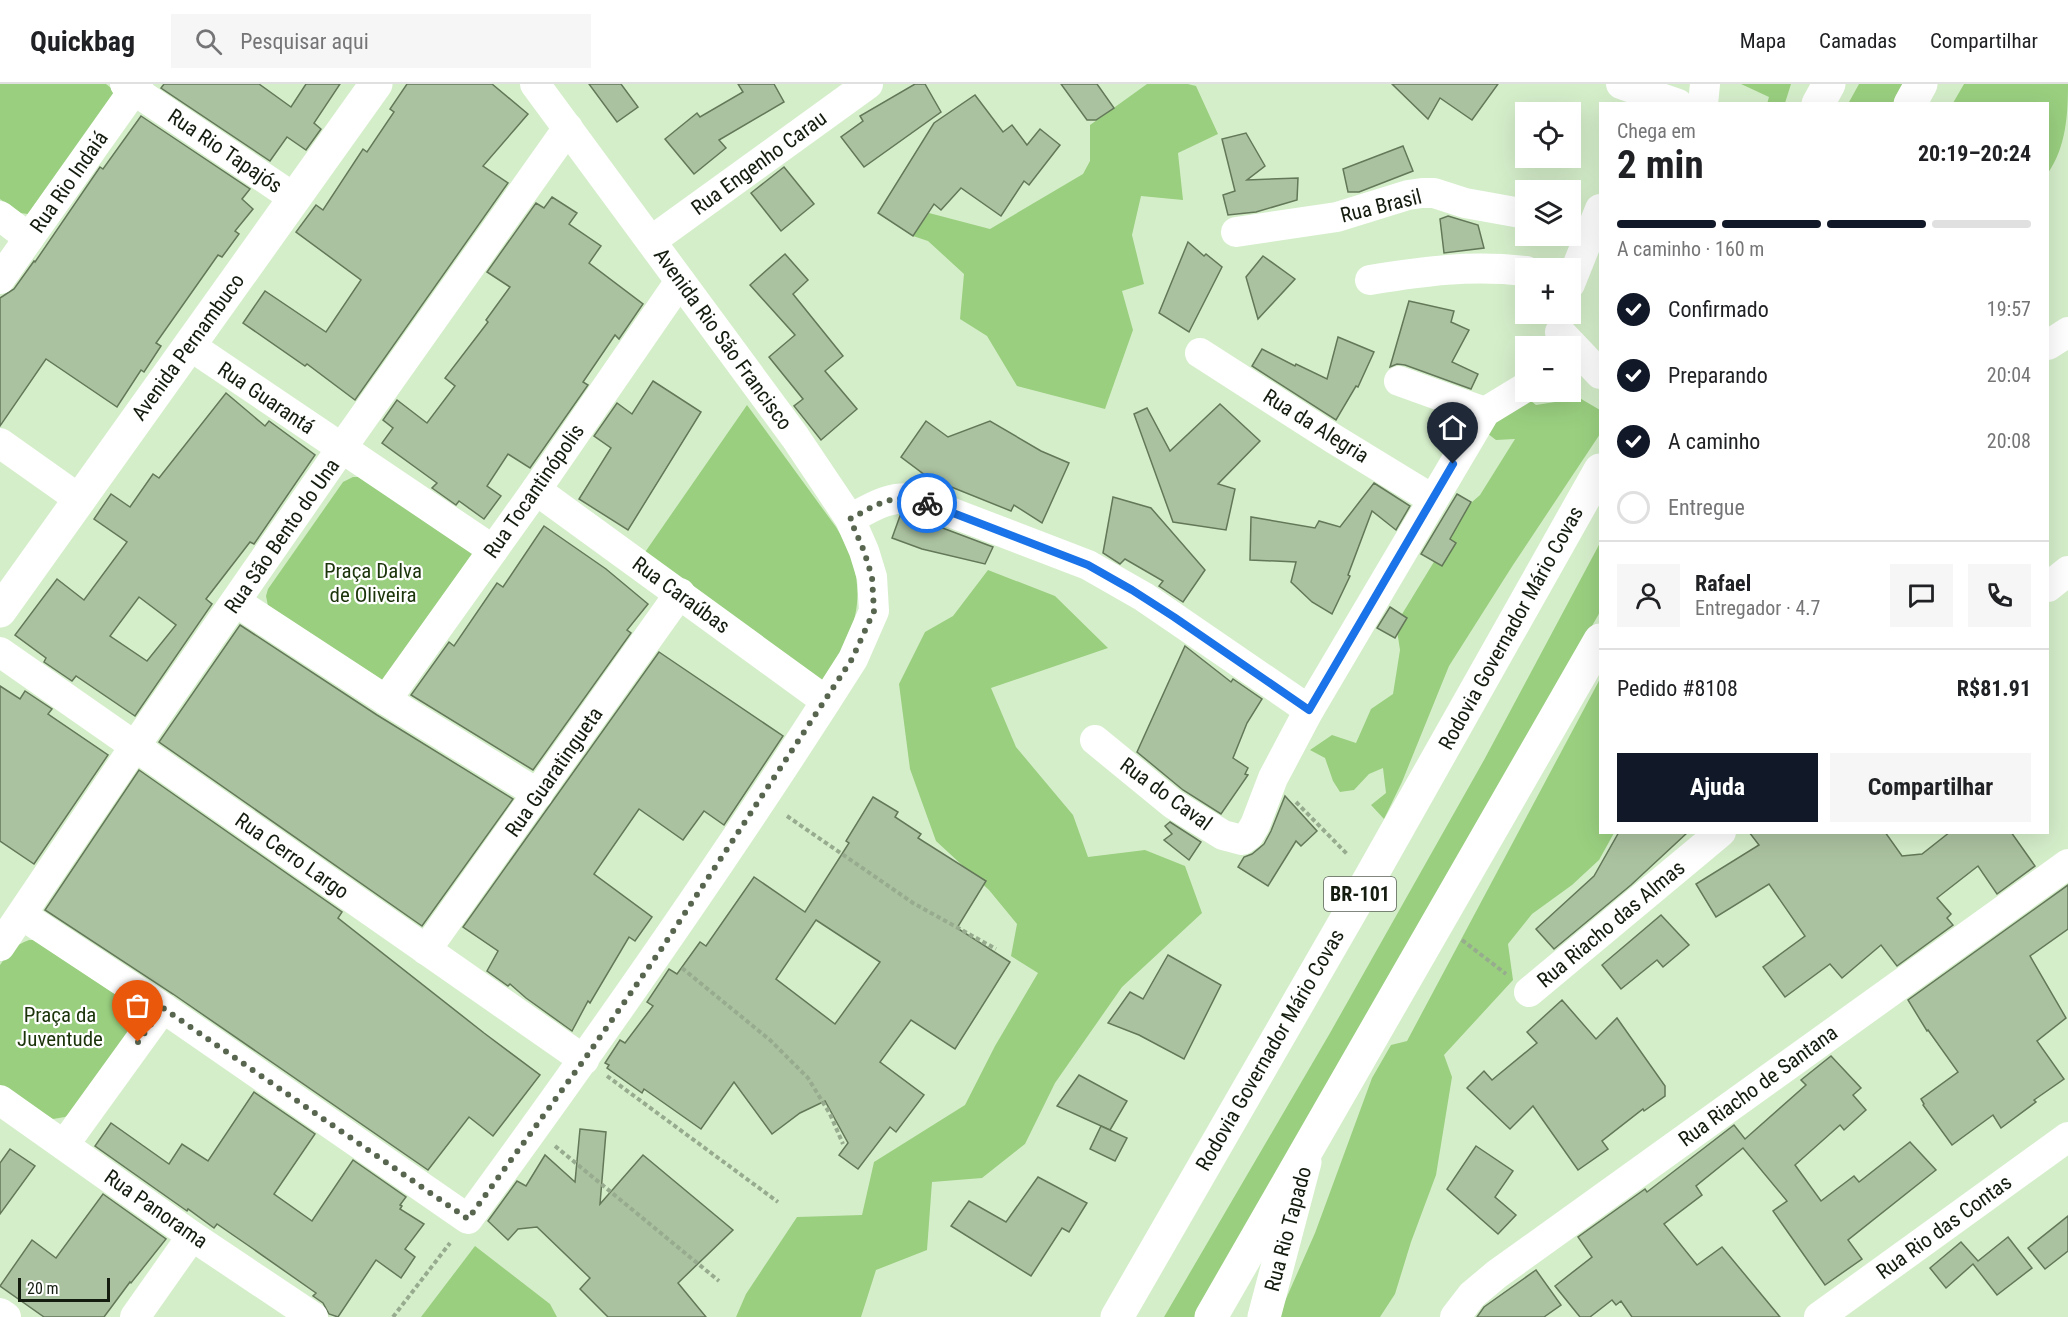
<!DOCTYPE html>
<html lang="pt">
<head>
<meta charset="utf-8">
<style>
	:root { --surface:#fff; --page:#f6f6f6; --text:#202124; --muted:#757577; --line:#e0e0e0; --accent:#111827 }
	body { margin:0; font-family:"Roboto Condensed",sans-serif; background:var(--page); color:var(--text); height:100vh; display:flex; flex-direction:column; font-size:22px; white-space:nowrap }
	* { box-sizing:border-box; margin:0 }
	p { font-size:20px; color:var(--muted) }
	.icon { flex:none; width:33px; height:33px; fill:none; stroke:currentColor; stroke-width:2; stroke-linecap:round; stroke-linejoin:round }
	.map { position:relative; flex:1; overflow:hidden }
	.details { position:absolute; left:1599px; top:18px; width:450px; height:732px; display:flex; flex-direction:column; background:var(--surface); border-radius:0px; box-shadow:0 6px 24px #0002 }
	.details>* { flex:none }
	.controls { position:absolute; left:1515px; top:18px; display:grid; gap:12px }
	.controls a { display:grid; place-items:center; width:66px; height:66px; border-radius:0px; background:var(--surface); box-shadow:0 6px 24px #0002; font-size:30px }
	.scale { position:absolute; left:18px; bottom:15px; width:92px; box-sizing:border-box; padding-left:6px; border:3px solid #141c0f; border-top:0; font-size:16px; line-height:21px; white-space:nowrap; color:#141c0f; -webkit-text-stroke:4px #fff; paint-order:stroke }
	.pin { position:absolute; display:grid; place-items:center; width:51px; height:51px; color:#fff; margin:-62px -26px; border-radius:50% 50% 50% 0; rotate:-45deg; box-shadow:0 0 6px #0007 }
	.pin .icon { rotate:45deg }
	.courier { position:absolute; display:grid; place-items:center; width:60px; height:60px; margin:-30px; border:4px solid #1a73e8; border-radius:50%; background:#fff; color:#222; box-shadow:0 2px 8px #0007 }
	.overview em { font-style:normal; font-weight:700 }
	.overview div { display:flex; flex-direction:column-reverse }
	.overview { display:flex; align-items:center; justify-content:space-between; height:102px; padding:0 18px }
	h1 { font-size:39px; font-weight:700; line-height:45px }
	.bar { display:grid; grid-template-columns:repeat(4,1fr); gap:9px 6px; align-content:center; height:72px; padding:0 18px }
	.bar i { height:8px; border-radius:4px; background:var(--line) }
	.bar .on { background:var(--accent) }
	.bar p { grid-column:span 4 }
	.line { display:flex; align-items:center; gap:15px; padding:0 18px; border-top:2px solid var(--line) }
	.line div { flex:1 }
	.round { display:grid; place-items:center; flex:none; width:63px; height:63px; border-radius:0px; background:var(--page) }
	ol { padding:0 18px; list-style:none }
	li { display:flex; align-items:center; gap:18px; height:66px }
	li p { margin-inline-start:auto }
	li .icon { padding:6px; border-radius:50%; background:var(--accent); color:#fff; stroke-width:4 }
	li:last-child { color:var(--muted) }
	li i { width:33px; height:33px; border:3px solid var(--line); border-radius:50% }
	.cta { display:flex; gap:12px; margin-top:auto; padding:12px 18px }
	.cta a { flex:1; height:69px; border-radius:0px; background:var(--accent); color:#fff; font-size:24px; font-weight:700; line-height:69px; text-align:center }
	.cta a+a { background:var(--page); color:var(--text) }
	header { display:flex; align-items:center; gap:36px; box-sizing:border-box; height:84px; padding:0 30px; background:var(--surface); border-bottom:2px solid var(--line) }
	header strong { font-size:28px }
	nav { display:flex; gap:33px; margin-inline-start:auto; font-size:21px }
	.search { width:420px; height:54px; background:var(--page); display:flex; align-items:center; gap:15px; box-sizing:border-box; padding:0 21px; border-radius:0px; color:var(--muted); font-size:22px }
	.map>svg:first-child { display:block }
</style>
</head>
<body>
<header>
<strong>Quickbag</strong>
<div class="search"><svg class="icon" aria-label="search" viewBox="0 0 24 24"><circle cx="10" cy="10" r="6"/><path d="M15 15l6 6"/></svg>Pesquisar aqui</div>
<nav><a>Mapa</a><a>Camadas</a><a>Compartilhar</a></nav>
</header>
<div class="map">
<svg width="2068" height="1233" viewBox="0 0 2068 1233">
	<rect width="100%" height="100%" fill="#d5eeca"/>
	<!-- green -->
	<g fill="#9acf7f">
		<polygon points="0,0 106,0 111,4 114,11 28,130 20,129 0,115"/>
		<polygon points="1147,0 1188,0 1196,2 1218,50 1178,69 1183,116 1141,112 1132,151 1144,200 1122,207 1133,246 1105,325 1017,302 987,252 960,235 964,190 928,157 913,152 929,129 990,145 1083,90 1090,77 1090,41"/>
		<polygon points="1741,0 1791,0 1785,19 1767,20 1769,13"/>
		<polygon points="1859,0 1905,0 1894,19 1848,20"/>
		<path d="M1964,0H2068C2068,31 2066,63 2048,89V20L1953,19Z"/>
		<polygon points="1571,309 1600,326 1600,350 1513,481 1449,582 1402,698 1384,735 1371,721 1386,709 1383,684 1369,690 1354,706 1340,708 1333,697 1325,674 1310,666 1332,651 1356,659 1371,625 1393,610 1400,566 1396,540 1443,463 1447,440 1480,411 1515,355 1496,356 1475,340 1525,312 1536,321 1555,318"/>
		<path d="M747,321L836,443C858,478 865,514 848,554C842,569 830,584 821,598L641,474Z"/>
		<polygon points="353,393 362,393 473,469 392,604 268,522 266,512 268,505 343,398"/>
		<polygon points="1600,459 1600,528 1195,1233 1164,1233 1330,949 1484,676"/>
		<polygon points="988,486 1055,512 1108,564 991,604 1016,663 1073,731 1088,773 1145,766 1185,782 1202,829 1122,903 1055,999 1025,1060 982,1094 932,1098 927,1166 876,1186 861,1233 736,1233 746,1210 797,1133 862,1131 874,1078 965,1021 995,962 1038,889 1011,872 1017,840 989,806 936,757 910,685 899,600 925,548 953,532"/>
		<polygon points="1600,595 1600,748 1614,749 1599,776 1572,801 1532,830 1508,860 1513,896 1444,971 1452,993 1436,1091 1411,1158 1395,1210 1380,1233 1278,1233 1315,1149 1372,994 1391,961 1407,957"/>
		<path d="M29,856H34L121,914C129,926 131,936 127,950L75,1026L65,1033L53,1035L0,1006V881C8,869 15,861 29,856Z"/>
		<polygon points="475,1162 550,1220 557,1233 421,1233"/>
	</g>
	<!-- building -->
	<g fill="#abc2a0" stroke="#637858" stroke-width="1.5" fill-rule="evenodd">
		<polygon points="164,0 259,0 291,23 306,0 340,0 314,39 321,45 306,66 287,53 270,77 161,4"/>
		<polygon points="407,0 492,0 528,30 483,82 508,99 355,316 307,280 305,282 243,239 265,207 326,248 361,196 296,148 316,121 323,126 363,65 367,68 394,28 390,25"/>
		<polygon points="589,0 621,0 638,23 617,38"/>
		<polygon points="738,0 774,0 784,18 719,56 726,64 694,90 665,55 697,29 700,33 743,8"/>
		<polygon points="915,0 925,0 941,28 864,83 841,53 863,37 860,32"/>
		<polygon points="1061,0 1097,0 1114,24 1096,36 1087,36"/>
		<polygon points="1392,0 1498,0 1472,36 1440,14 1428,35"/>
		<polygon points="975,11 1003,48 1012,41 1027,61 1040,45 1060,61 1029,101 1024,97 1001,132 961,104 941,126 934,120 913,152 878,129 934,39"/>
		<polygon points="141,32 250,105 242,115 253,125 235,147 239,150 222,173 218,171 156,259 161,262 144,288 141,286 117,323 46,275 0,342 0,214 14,205 34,177 35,178 100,83 103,85"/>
		<polygon points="1246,49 1265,82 1247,96 1298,94 1297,116 1256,128 1228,131 1223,111 1235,107 1222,55"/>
		<polygon points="1403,62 1413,87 1359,108 1348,108 1343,85"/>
		<polygon points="784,83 814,120 781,147 751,109"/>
		<polygon points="552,113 577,129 569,140 601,162 589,179 643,220 619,255 615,251 583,298 588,301 530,384 508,370 487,402 501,412 484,435 459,417 456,421 432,404 437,399 382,359 393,344 383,336 397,316 427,339 455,302 445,294 488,238 486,236 510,203 487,188 536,119 544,124"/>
		<polygon points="1448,132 1478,141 1484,164 1444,169 1440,135"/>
		<polygon points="1188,158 1204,172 1206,170 1222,183 1189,248 1159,229"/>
		<polygon points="785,170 808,196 793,210 843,272 825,287 857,325 821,356 794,322 803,315 769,273 795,251 750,201"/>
		<polygon points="1263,172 1295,195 1258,235 1246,193"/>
		<polygon points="1409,217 1454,227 1451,238 1469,246 1452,278 1478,290 1471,305 1405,281 1397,280 1390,283"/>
		<polygon points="1338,253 1374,268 1358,303 1356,302 1336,336 1252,282 1262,265 1295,282 1296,280 1327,295"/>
		<polygon points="653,297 701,328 628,446 579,415 611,364 594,352 617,319 632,330"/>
		<path d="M226,309L265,342L269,337L315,371L254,460L250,458L206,515L212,520L135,632L76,592L72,597L44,578L46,574L15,551L57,495L84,516L127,458L94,435L111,410L130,423L153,390L159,394ZM139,513L176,541L147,577L110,552Z"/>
		<polygon points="1220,320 1260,357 1218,400 1235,405 1226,446 1173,438 1134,330 1147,324 1170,367"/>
		<polygon points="926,337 948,353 990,337 1041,367 1069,379 1042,439 1014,421 1011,427 929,394 901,373"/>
		<polygon points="1374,399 1410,422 1396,446 1372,427 1348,491 1350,492 1332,530 1312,518 1291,498 1296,478 1250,476 1251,433 1315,444 1319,437 1340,443"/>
		<polygon points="1457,410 1471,418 1450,455 1456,459 1442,482 1421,470"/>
		<polygon points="1113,413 1151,424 1205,486 1183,518 1159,502 1163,497 1125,475 1120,480 1103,469"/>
		<polygon points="900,432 932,440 993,463 985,480 922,465 892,454"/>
		<polygon points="544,442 606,485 648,520 627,546 631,549 533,686 411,611 449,558 454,562 497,499 503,503"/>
		<polygon points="1390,523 1407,534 1395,554 1377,544"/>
		<polygon points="240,541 377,631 513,715 422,842 159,658"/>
		<polygon points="1185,562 1231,598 1233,595 1262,615 1247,639 1233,674 1248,684 1245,690 1248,691 1221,730 1183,706 1137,668"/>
		<polygon points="659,568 783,652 724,741 704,727 683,756 639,725 594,790 652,833 635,857 629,853 590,919 588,917 572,947 526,914 510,900 508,902 487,887 498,867 463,843"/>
		<polygon points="0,602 20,615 25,607 52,625 48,630 108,671 34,780 0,757"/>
		<polygon points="139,686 342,828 338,834 484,949 540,991 493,1052 469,1033 428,1086 173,910 45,826"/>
		<polygon points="1285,712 1317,747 1301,762 1296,757 1268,802 1238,783 1244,773 1252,770 1264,760 1271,747"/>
		<path d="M873,713L898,728L895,733L921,750L918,754L986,797L957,844L1010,878L955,965L911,936L880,978L924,1011L896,1048L890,1043L858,1085L839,1071L848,1059L825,1017L800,1029L772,1050L734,998L701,1045L644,1005L642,1009L607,984L609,981L605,979L620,956L625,959L653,922L647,918L669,885L677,890L700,858L706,862L754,793L805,828L849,759L846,757ZM816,836L880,878L835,940L776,895Z"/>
		<polygon points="1170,738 1201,758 1189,776 1164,756 1172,750 1165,742"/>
		<polygon points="1619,748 1688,748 1631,801 1554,865 1536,845 1594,792"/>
		<polygon points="1749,748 1885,748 1902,772 1922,770 1950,748 2011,748 2035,782 1997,810 1978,782 1937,814 1951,830 1947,834 1953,841 1897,882 1881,861 1842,894 1830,880 1785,913 1763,883 1805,852 1769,800 1716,833 1696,800 1759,761"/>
		<polygon points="2068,801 2068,845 2030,872 2066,934 2037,957 2064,995 2034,1016 2036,1018 2001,1044 1993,1031 1952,1061 1923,1021 1924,1020 1921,1015 1958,988 1928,946 1927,947 1908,916"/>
		<polygon points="1661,831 1689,861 1663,883 1657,876 1621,905 1602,881"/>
		<polygon points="1168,871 1221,901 1184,975 1139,951 1108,939 1130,908 1143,915"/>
		<polygon points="1562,916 1596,955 1617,934 1665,1002 1665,1012 1644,1027 1643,1025 1602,1057 1608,1065 1578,1086 1533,1022 1510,1045 1467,1004 1484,987 1492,996 1537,959 1527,948"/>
		<polygon points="1831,972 1861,1004 1853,1011 1866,1026 1844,1046 1840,1041 1795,1081 1821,1117 1854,1092 1859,1098 1910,1058 1936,1086 1848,1156 1862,1175 1825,1201 1773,1127 1787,1117 1743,1064 1696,1102 1702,1111 1664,1140 1697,1181 1722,1163 1780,1233 1632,1233 1621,1217 1616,1221 1612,1216 1590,1233 1580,1233 1555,1202 1592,1173 1578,1153 1645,1105 1647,1108 1734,1041 1745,1055 1806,1001 1801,996"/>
		<polygon points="1079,991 1127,1017 1110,1046 1057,1022"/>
		<polygon points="254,1008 315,1050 274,1110 312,1137 353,1076 406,1113 400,1121 402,1122 400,1125 424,1140 405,1165 415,1173 401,1194 376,1176 338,1233 329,1230 323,1219 313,1212 316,1209 249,1162 217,1140 214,1144 188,1125 187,1127 95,1062 111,1039 169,1080 182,1060 208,1077"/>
		<polygon points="1101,1042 1127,1054 1115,1077 1090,1065"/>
		<polygon points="580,1045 606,1048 600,1120 643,1071 733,1146 678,1199 706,1233 608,1233 580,1205 590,1194 537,1143 518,1145 508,1156 488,1137 517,1097 526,1102 545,1071 575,1098"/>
		<polygon points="1476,1062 1513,1087 1495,1113 1516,1131 1498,1150 1447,1105"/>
		<polygon points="10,1065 35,1082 0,1130 0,1079"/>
		<polygon points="1038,1093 1087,1119 1069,1148 1062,1144 1031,1192 951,1142 969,1117 1006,1138"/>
		<polygon points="103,1110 166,1155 131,1199 130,1198 104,1233 44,1233 0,1202 32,1156 56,1174"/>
		<polygon points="2068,1132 2068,1167 2045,1185 2028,1164"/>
		<polygon points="2008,1153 2032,1184 1997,1211 1973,1180 1946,1204 1930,1184 1961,1158 1978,1177"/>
		<polygon points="1536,1186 1561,1221 1544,1233 1477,1233 1484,1223"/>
	</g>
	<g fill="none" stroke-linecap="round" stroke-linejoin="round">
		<!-- path -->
		<g stroke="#97ab8e" stroke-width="4" stroke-dasharray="4.5 3" stroke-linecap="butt">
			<polyline points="1296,718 1348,771"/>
			<polyline points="787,732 913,819 996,865"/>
			<polyline points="1462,856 1506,890"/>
			<polyline points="682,884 770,956 808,994 830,1030 843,1060"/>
			<polyline points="607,992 778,1118"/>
			<polyline points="555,1062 719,1197"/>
			<polyline points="393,1233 450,1159"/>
		</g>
		<!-- minor -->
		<g stroke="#fff" stroke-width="30">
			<polyline points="125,0 294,114"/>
			<polyline points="1621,0 1678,20"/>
			<polyline points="1703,20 1705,0"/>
			<polyline points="0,132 29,154"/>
			<polyline points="1236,148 1337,133 1408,111 1422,109 1434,109 1465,119 1526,130"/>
			<polyline points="651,157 868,0"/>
			<polyline points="0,195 138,0"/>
			<path d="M1370,196C1425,187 1469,181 1526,187"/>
			<polyline points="1570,200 1600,125"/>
			<polyline points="1560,248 1600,290"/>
			<polyline points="189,261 493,466"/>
			<polyline points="2048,261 2068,248"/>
			<polyline points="1200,269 1334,355 1432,415"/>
			<polyline points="1399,297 1485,328"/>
			<polyline points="0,359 79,415"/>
			<polyline points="536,406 826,617"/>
			<path d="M850,435C872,423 890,411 916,415L1088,481L1144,513L1309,626"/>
			<polyline points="2048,503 2068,487"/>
			<polyline points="236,518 386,616 538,710"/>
			<polyline points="0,568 584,976"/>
			<polyline points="386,616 536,406 680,197"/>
			<polyline points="1095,656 1173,720 1223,751 1242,756 1249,751 1255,741 1273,694 1309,626 1485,328 1526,303"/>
			<path d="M22,831L163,924L468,1135C602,952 732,766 853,575L874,527L872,493L864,467L850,435L795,353L535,0"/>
			<polyline points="0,862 135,662 341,365 568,44"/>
			<polyline points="426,866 680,509"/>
			<polyline points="1529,908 1721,748"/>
			<polyline points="0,1016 192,1152 313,1233"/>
			<polyline points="64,1061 163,924"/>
			<polyline points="0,1229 6,1233"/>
			<polyline points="135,1233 192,1152"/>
			<polyline points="1455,1233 1472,1211 1497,1190 2068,780"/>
			<polyline points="1819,1233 2068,1053"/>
		</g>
		<!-- major -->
		<g stroke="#fff" stroke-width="33">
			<polyline points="0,527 376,0"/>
			<polyline points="1264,1233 1305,1078"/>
		</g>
		<!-- highway -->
		<g stroke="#fff" stroke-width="33">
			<polyline points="1818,20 1829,0"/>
			<polyline points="1910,20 1921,0"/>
			<polyline points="1117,1233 1370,794 1600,386"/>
			<polyline points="1211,1233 1600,556"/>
		</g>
	</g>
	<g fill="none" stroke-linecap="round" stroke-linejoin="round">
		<!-- done -->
		<path stroke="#586650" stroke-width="6" stroke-dasharray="0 10.8" d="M138,958L163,924L468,1135L584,976L660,867L852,575L874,527L872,493L864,467L850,435C878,420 895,407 927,419"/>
		<!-- route -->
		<polyline stroke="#1a73e8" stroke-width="8" points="927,419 1088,481 1132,506 1174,533 1309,626 1453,380"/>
	</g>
	<g text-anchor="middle" stroke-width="4.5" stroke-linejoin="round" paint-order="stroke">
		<!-- shield labels -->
		<rect fill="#fff" stroke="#5a6057" stroke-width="1.5" x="1324" y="793" width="72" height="34" rx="4.5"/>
		<g font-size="20" font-weight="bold" fill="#141c0f">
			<text x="1360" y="817">BR-101</text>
		</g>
		<!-- street labels -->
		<g font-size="21" fill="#141c0f" stroke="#fff">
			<text transform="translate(225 67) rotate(34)" y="7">Rua Rio Tapajós</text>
			<text transform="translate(759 79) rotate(-36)" y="7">Rua Engenho Carau</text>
			<text transform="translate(69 98) rotate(-55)" y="7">Rua Rio Indaiá</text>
			<text transform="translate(1381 122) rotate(-14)" y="7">Rua Brasil</text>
			<text transform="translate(723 255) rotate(54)" y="7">Avenida Rio São Francisco</text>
			<text transform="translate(188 263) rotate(-54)" y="7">Avenida Pernambuco</text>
			<text transform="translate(266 314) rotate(34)" y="7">Rua Guarantá</text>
			<text transform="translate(1316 342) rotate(32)" y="7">Rua da Alegria</text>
			<text transform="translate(534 407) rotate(-55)" y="7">Rua Tocantinópolis</text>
			<text transform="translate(282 452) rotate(-55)" y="7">Rua São Bento do Una</text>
			<text transform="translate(681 511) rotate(36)" y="7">Rua Caraúbas</text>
			<text transform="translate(1511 544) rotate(-61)" y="7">Rodovia Governador Mário Covas</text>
			<text transform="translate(554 688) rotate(-55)" y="7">Rua Guaratingueta</text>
			<text transform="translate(1166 710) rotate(36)" y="7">Rua do Caval</text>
			<text transform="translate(292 772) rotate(35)" y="7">Rua Cerro Largo</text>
			<text transform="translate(1611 840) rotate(-40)" y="7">Rua Riacho das Almas</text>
			<text transform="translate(1270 966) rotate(-60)" y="7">Rodovia Governador Mário Covas</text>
			<text transform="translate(1758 1002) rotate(-36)" y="7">Rua Riacho de Santana</text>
			<text transform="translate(156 1125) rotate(35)" y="7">Rua Panorama</text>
			<text transform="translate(1944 1143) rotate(-36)" y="7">Rua Rio das Contas</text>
			<text transform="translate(1288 1145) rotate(-75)" y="7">Rua Rio Tapado</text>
		</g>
		<!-- park labels -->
		<g font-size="21" fill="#1b340a" stroke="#fff">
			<text x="373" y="494">Praça Dalva<tspan x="373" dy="24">de Oliveira</tspan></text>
			<text x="60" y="938">Praça da<tspan x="60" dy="24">Juventude</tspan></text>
		</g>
	</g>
</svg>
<div class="controls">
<a><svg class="icon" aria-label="locate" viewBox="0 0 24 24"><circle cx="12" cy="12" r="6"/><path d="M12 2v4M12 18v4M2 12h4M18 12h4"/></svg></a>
<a><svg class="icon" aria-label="layers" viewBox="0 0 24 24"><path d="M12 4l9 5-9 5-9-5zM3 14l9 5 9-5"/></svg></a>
<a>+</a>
<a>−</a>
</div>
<div class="scale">20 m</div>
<div class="pin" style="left:138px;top:958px;background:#ea580c"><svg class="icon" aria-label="bag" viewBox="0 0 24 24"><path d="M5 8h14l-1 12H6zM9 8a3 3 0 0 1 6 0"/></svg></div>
<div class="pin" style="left:1453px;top:380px;background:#1f2937"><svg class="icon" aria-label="home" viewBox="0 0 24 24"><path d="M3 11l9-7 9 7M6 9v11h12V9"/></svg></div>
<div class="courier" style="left:927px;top:419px"><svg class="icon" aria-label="bike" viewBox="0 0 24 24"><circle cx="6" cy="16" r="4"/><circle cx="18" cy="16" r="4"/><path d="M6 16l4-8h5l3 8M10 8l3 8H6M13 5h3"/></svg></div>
<section class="details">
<div class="overview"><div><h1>2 min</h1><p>Chega em</p></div><em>20:19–20:24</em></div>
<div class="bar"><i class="on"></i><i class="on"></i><i class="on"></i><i></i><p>A caminho · 160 m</p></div>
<ol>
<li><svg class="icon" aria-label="check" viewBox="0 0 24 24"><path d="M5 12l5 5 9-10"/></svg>Confirmado<p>19:57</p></li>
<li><svg class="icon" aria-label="check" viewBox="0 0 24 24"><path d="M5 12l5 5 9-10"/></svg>Preparando<p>20:04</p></li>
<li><svg class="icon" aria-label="check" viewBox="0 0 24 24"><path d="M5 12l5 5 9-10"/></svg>A caminho<p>20:08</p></li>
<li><i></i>Entregue</li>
</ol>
<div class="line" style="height:108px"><a class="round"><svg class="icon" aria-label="person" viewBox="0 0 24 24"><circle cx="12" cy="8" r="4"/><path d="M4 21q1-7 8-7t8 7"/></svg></a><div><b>Rafael</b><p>Entregador · 4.7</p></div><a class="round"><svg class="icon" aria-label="chat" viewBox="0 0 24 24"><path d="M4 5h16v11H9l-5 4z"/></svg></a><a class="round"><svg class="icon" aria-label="phone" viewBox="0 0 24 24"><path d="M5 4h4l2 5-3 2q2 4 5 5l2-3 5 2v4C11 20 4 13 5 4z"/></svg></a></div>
<div class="line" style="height:78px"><div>Pedido #8108</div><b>R$81.91</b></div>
<div class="cta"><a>Ajuda</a><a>Compartilhar</a></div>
</section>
</div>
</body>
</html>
